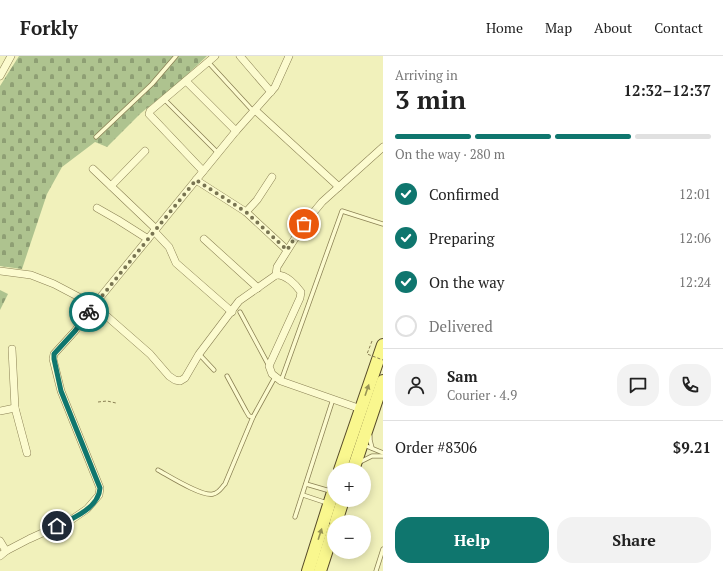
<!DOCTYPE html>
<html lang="en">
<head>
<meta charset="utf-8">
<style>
	:root { --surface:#fff; --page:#f2f2f2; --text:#222; --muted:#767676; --line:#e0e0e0; --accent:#0f766e }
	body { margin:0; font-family:"PT Serif",serif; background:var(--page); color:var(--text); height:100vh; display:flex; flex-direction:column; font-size:15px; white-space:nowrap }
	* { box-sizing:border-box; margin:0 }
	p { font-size:13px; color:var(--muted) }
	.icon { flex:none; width:22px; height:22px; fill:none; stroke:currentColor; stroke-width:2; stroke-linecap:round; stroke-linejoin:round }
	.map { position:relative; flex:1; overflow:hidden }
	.drawer { display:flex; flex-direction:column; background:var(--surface); width:340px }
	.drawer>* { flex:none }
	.fabs { position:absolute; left:327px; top:407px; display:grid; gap:8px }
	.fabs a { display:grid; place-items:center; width:44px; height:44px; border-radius:50%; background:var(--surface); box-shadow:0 2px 10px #0003; font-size:20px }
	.pin { position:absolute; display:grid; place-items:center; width:34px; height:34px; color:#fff; margin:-17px; border:2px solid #fff; border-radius:50%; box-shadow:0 1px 4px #0007 }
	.courier { position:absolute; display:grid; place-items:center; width:40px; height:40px; margin:-20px; border:3px solid #0f766e; border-radius:50%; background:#fff; color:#222; box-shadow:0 1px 5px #0007 }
	.headline em { font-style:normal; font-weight:700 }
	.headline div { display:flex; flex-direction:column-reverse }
	.headline { display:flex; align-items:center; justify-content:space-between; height:68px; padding:0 12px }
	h1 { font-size:26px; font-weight:700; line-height:30px }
	.bar { display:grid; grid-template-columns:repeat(4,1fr); gap:6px 4px; align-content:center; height:48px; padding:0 12px }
	.bar i { height:5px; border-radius:3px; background:var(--line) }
	.bar .active { background:var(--accent) }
	.bar p { grid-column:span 4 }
	.line { display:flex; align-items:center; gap:10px; padding:0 12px; border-top:1px solid var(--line) }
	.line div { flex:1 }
	.round { display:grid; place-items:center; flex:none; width:42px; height:42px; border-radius:16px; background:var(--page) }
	ol { padding:0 12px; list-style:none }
	li { display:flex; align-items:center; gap:12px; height:44px }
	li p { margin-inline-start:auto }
	li .icon { padding:4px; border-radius:50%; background:var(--accent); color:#fff; stroke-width:4 }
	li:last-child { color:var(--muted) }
	li i { width:22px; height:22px; border:2px solid var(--line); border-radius:50% }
	.action { display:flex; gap:8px; margin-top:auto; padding:8px 12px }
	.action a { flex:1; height:46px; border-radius:16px; background:var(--accent); color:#fff; font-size:16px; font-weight:700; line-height:46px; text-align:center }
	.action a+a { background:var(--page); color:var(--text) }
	header { display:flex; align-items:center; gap:24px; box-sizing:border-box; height:56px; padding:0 20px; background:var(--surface); border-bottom:1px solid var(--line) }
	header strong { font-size:19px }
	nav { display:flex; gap:22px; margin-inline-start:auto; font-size:14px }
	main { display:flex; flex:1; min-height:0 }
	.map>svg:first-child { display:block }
</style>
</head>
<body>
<header>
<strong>Forkly</strong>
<nav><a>Home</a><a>Map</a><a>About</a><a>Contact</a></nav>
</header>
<main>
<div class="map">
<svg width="383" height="515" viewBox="0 0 383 515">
	<defs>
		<pattern id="cemetery-stones" width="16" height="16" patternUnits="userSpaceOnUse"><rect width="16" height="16" fill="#aec38f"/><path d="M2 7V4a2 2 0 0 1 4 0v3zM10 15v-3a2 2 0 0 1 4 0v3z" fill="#8e9f74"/></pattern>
	</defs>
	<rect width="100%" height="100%" fill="#f1f1bb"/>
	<!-- cemetery -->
	<g fill="url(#cemetery-stones)">
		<polygon points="19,0 207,0 177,28 141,57 107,91 95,86 62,111 47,138 22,213 0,210 0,30"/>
		<polygon points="0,234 8,238 0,254"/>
	</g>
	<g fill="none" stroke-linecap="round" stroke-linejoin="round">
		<!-- service casing -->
		<g stroke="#8a8054" stroke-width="5">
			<g id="service">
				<polyline points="208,6 253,55"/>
				<polyline points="164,43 218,97"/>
				<polyline points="96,81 152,28 176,0"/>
				<polyline points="240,256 269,310"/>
				<polyline points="199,298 214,314"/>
				<polyline points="227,320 246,355 249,360 253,361"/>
				<polyline points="281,325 342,155 383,168"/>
				<polyline points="370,380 370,384 372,392"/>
				<polyline points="364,389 383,397"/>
				<polyline points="360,406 372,400 383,400"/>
				<path d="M158,414C169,420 202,441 213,438C219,437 221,432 225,428L253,361L275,321"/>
				<polyline points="306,428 330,435"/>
				<polyline points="303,439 327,447"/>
				<polyline points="295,461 333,343"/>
				<polyline points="376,515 383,493"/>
			</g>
		</g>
		<!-- minor casing -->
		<g stroke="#8a8054" stroke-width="8">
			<g id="minor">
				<polyline points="240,0 271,36"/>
				<polyline points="0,20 11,0"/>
				<polyline points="186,25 236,75"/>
				<polyline points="255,54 339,131"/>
				<polyline points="93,113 156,173"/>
				<polyline points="203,115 149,58 150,55 215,0"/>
				<polyline points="196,124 246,156 287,194"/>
				<polyline points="111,130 145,95"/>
				<polyline points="97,152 118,164 148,183"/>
				<polyline points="246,156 257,144 272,121"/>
				<polyline points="154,175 169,191 176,207 232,256"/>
				<polyline points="204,183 258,232"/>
				<path d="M0,215L31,219L54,228L94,249L150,298L169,320L175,324L180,325L185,322L199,298L239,245L276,219C286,218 296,229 301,236L300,242L269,310L272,318L281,325L361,353"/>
				<polyline points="276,219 277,211 304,168 322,146 383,91"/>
				<polyline points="12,293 15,352 27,397"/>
				<polyline points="0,355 15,352"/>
				<polyline points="0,485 6,495 0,500"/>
				<polyline points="6,495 29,483 71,464 87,453 99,439 100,432 61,335 53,303 54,298 75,275 94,249 236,75 275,31 289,0"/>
			</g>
		</g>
		<!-- primary casing -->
		<g stroke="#574b29" stroke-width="14">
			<g id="primary">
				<polyline points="340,414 383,289"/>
				<polyline points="353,414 383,325"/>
				<polyline points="336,466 343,444"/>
				<polyline points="308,515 334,433"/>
				<polyline points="320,515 334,472"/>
			</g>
		</g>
		<!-- path -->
		<polyline stroke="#8a8054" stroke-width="1" stroke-dasharray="3 2" stroke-linecap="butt" points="98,346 107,345 116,347"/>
		<!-- service -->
		<use href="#service" stroke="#fcfbcf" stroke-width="3.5"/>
		<!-- minor -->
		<use href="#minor" stroke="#fcfbcf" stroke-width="7"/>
		<!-- primary -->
		<use href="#primary" stroke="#f9f78e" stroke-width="12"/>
		<!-- path-bridge -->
		<polyline stroke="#8a8054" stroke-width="1" stroke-dasharray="3 2" stroke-linecap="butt" points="372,285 367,298 383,304"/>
	</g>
	<!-- one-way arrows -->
	<defs><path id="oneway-solid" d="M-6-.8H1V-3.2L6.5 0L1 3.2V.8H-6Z"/></defs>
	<g fill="#989454">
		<use href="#oneway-solid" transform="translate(367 334) rotate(-71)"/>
		<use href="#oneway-solid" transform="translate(320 478) rotate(-72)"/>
	</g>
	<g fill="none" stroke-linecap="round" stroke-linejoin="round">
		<!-- done -->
		<polyline stroke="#787452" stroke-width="4" stroke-dasharray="0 7.2" points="89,256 196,124 246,156 287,194 304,168"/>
		<!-- route -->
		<path stroke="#0f766e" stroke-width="5" d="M57,470C72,463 99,452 100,432L61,335L54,303V298L75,275L89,256"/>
	</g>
</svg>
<div class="fabs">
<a>+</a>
<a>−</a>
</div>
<div class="pin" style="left:304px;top:168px;background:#ea580c"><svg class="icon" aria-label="bag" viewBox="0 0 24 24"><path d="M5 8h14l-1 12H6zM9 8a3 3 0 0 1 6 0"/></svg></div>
<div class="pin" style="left:57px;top:470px;background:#1f2937"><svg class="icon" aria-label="home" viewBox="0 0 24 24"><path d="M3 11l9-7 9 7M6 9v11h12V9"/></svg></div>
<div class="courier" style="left:89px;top:256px"><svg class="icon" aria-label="bike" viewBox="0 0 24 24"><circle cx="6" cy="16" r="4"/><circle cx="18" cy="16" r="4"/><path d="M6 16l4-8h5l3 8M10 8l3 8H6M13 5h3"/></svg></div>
</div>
<section class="drawer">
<div class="headline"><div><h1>3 min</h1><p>Arriving in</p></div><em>12:32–12:37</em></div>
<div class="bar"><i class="active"></i><i class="active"></i><i class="active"></i><i></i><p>On the way · 280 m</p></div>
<ol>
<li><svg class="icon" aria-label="check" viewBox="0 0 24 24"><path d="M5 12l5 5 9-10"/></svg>Confirmed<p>12:01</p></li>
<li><svg class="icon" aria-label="check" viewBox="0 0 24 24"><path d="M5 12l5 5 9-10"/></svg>Preparing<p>12:06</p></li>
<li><svg class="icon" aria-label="check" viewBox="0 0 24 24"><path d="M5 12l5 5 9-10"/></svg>On the way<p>12:24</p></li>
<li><i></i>Delivered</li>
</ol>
<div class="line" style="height:72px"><a class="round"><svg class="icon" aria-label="person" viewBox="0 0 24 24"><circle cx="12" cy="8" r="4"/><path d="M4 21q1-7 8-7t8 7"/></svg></a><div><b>Sam</b><p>Courier · 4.9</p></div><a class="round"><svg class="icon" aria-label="chat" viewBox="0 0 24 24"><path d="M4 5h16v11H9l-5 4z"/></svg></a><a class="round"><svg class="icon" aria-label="phone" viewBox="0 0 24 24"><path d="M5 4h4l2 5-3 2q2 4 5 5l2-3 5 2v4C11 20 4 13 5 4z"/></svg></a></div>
<div class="line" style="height:52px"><div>Order #8306</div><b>$9.21</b></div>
<div class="action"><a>Help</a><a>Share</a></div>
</section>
</main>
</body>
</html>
